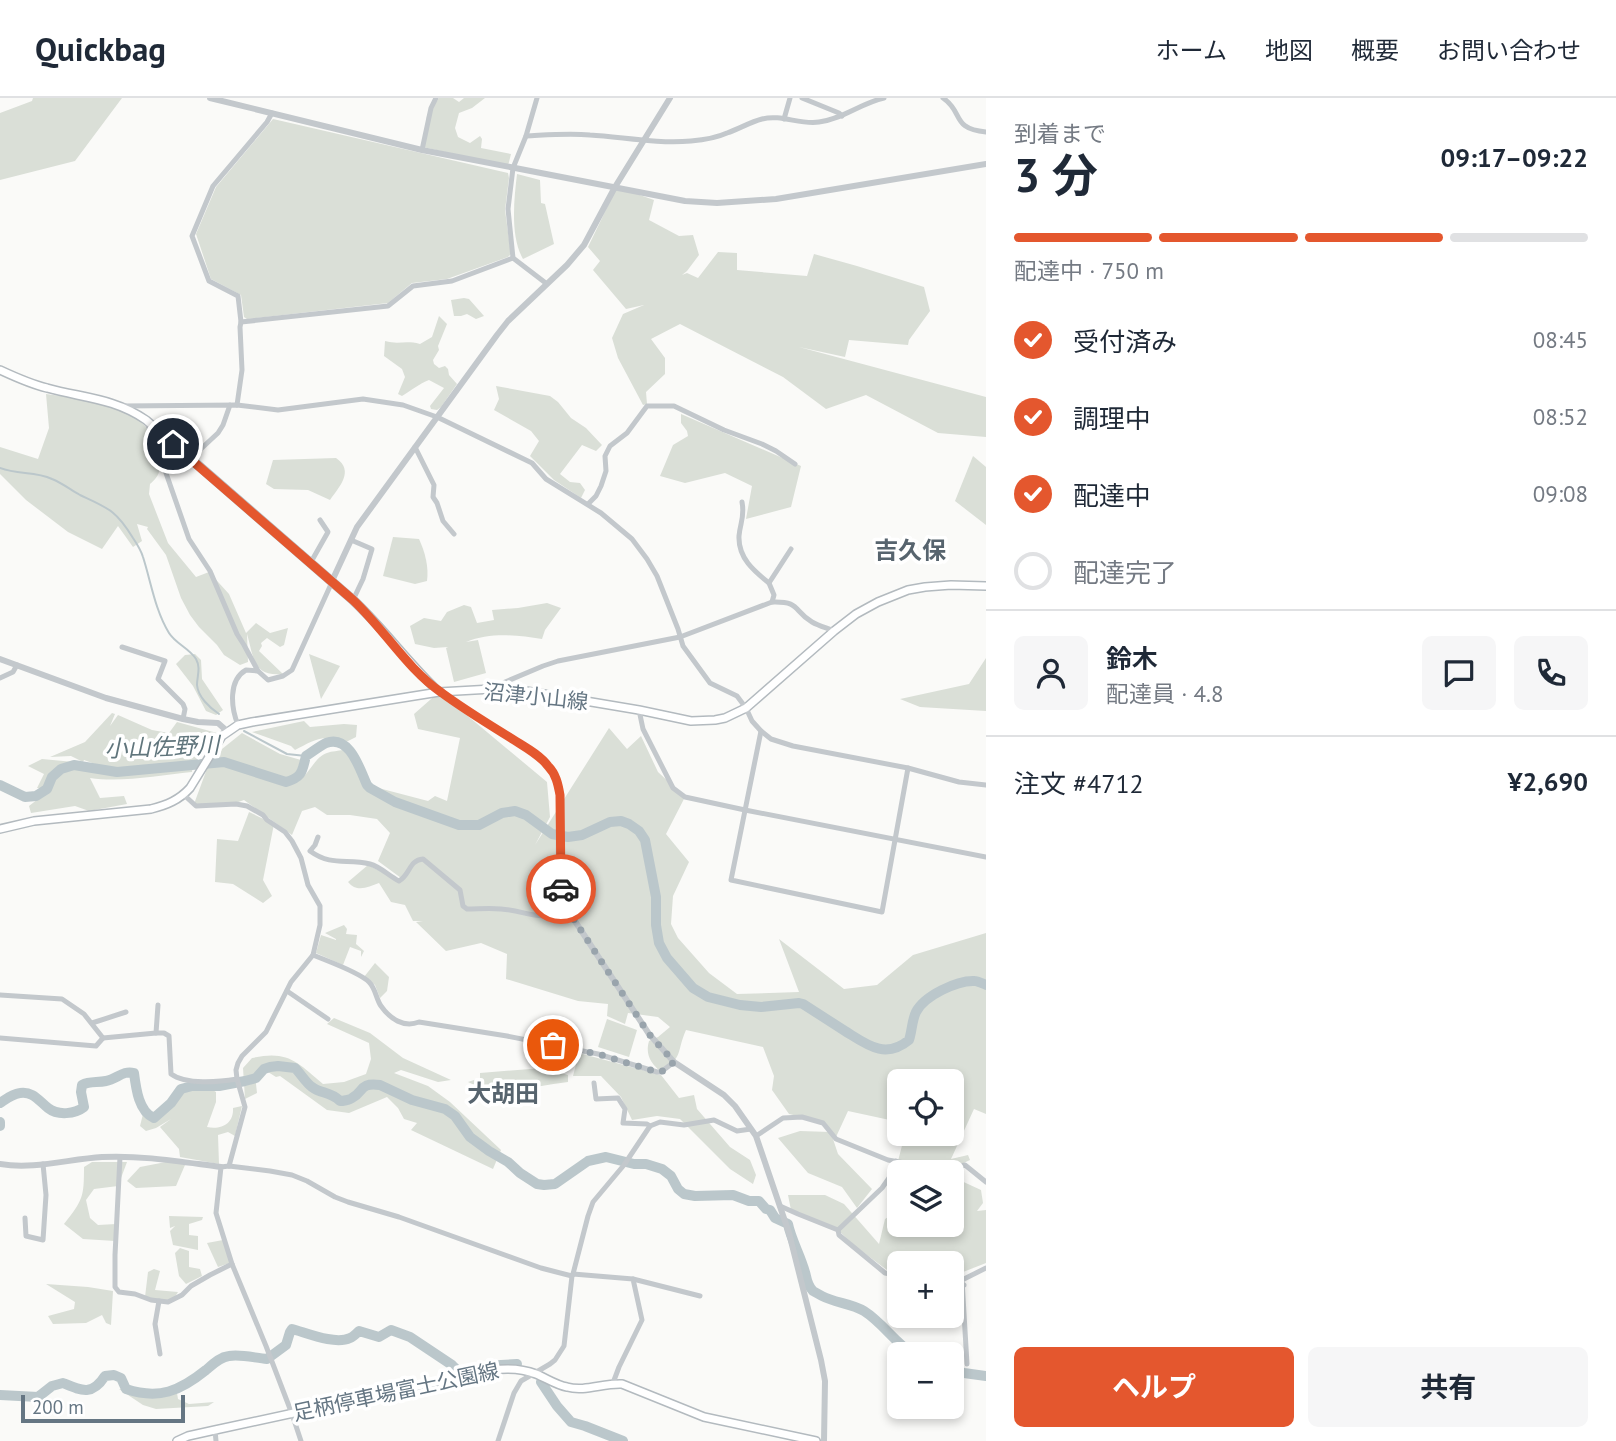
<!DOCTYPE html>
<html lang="ja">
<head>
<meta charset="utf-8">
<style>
	:root { --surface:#fff; --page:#f6f6f7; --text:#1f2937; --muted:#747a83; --line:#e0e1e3; --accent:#e4572e }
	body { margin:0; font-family:"PT Sans","Noto Sans JP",sans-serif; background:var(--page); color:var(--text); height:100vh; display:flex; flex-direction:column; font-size:26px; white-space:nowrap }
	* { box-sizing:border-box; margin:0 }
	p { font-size:23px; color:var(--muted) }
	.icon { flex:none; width:38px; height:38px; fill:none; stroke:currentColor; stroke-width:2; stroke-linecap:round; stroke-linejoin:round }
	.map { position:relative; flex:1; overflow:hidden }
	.side { display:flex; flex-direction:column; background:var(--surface); width:630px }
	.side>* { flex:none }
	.buttons { position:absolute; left:887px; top:971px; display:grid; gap:14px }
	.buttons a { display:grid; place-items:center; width:77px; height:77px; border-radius:10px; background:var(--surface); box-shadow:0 4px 10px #0003; font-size:35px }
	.scale { position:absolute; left:21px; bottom:18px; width:164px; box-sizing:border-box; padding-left:7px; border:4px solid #657683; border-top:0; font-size:19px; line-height:24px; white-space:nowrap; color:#657683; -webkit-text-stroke:5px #fff; paint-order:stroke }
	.pin { position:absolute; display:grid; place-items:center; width:60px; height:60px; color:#fff; margin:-30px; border:4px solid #fff; border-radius:50%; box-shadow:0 2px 7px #0007 }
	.courier { position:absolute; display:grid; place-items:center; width:70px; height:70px; margin:-35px; border:5px solid #e4572e; border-radius:50%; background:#fff; color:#222; box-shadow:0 2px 9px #0007 }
	.head em { font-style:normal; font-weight:700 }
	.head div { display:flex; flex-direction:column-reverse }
	.head { display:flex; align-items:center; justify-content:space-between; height:119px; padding:0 28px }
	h1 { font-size:46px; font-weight:700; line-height:52px }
	.bar { display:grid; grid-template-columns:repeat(4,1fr); gap:10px 7px; align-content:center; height:84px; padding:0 28px }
	.bar i { height:9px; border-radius:5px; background:var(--line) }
	.bar .selected { background:var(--accent) }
	.bar p { grid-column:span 4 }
	.line { display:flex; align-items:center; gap:18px; padding:0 28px; border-top:2px solid var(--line) }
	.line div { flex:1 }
	.round { display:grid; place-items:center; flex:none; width:74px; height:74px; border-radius:10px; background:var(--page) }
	ol { padding:0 28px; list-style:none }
	li { display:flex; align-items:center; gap:21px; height:77px }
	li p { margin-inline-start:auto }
	li .icon { padding:7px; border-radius:50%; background:var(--accent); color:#fff; stroke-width:4 }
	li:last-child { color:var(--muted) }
	li i { width:38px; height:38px; border:4px solid var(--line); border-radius:50% }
	.primary-button { display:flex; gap:14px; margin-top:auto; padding:14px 28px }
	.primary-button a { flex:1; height:80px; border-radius:10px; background:var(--accent); color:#fff; font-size:28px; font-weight:700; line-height:80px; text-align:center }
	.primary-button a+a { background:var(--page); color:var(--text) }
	header { display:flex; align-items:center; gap:42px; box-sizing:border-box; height:98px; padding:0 35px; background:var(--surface); border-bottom:2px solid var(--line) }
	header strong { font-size:33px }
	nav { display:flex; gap:38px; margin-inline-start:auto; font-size:24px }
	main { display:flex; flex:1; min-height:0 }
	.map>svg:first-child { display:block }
</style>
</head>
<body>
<header>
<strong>Quickbag</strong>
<nav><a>ホーム</a><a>地図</a><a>概要</a><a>お問い合わせ</a></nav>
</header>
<main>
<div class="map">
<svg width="986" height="1343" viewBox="0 0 986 1343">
	<rect width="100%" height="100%" fill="#fafaf8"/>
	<!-- green -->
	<g fill="#dadfd7">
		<polygon points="33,0 122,0 75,63 0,82 0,15 32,3"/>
		<polygon points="439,0 453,0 459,4 464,0 485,0 472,10 459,15 455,30 458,39 470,45 480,38 482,41 481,50 511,56 508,68 423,49 427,17"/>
		<polygon points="273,21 508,75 509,80 505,112 511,156 508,159 447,181 412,185 388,205 247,221 244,219 241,197 211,181 196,136 216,89"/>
		<path d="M517,76L540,82L541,105L545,106L554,146L523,161C510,138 514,102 517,76Z"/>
		<polygon points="617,89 654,102 649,122 679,138 693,137 699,157 687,173 682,177 687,175 698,180 718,154 737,155 737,172 807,178 814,156 857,168 924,189 930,213 909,242 908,247 849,242 845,259 799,249 986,299 986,339 938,335 866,297 826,311 783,279 680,226 651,241 665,260 665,276 646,294 647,306 643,307 618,260 612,240 623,216 644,207 626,211 593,172 600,163 588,149"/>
		<polygon points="464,200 469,201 484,218 476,221 467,216 461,218 454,218 451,202"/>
		<path d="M439,218L447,226L438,248L439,252L433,262L434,266L439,270L445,268L448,271L449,277L457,286L441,309L437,312L431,311L430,308L444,290L429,282C419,286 412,292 402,298L398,296L405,279L402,271L384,258L385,243C399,247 405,242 420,246L432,239Z"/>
		<polygon points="496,288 550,298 558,304 571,320 586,330 602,347 596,353 582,347 560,376 570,384 580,385 585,392 581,400 554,382 530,358 539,343 531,333 494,312 499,301"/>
		<path d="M46,296C74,300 125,303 144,327C151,335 154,348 157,357C162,370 160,378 150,386L149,396L168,445L196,479L209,474L229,496L246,535L256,525L270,535L288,530L284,547L280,549L267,540L261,545L262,548L259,553L283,576C252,579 254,559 247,536L248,564L240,567L224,557L217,547L199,529L190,517L181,500L166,457L147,431L148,429L137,426L142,443L133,449L118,428L102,451L68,434L26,402L0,376V349L38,361L49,330Z"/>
		<polygon points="681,316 801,368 791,409 746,421 752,388 725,375 685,385 660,378 673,347 688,338 687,333 681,325"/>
		<polygon points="973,358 986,369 986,427 955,403"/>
		<path d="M336,360C355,373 339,389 330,402L308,392L274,391L266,386L273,362Z"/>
		<path d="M393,439L419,441C425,454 429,469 427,483L415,486L383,478Z"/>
		<path d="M547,505L561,510L545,532L542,541C517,537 490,534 466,544L478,542L486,575L454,584L446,550L448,549L434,550L415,546L410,528L424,520L441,523L447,514L464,507L471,509L477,525L494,522L492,512L518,510Z"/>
		<polygon points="195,556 201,562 202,581 223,612 216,617 206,613 193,588 176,566 185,557"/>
		<polygon points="309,556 340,568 321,601"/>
		<polygon points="986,560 986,613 920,609 900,601 969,586"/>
		<path d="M439,594L547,684L550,719L535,747L609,630L627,651L641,638L658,674L685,699L666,736L689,764L673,798L671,826L678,840L709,875L737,896L799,894L779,841L844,891L877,887L913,857L986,835V1016L974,1011L951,1061L968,1057L970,1062L953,1070L898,1063L905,1036H952V984H900L899,1024L848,1013L836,1039L831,1035L838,1056L872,1091L857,1110L842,1089L808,1075L778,1040L800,1033L830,1034L819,1023L789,1016L772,992L774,978L763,949L686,932C676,955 684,958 661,974C651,965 645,957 649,943L658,939L670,929L658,919L628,915L625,926L607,918L608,906L578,903L506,881L507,856L481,845L446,853L416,824L423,823H413L405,807L391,804L379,785C368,789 357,795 348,784L368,767L399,783L401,780L378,763L390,735L377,721L350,717H327L315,709L302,713L292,737L244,702L230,707L194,706L208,668C213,667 219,664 224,664C244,665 273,689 291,686C307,684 312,660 327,655C332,653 338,653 343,652L355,660L367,687L428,703L435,698L447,703L460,640L418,631L414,616Z"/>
		<path d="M112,615L115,616L110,628L118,617L152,632L169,635L177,624L217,635L197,663L193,664L192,674C159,677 122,685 90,680L100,700L124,698L127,706L89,713L75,708L31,715L29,708L51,691L37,690L44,676L28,668L42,661L95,666L84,662L83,664L71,658L50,659L85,644Z"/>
		<path d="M304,623L310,629L344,626L357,627L356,639L344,645C326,634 312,643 295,652L291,648L252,634Z"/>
		<polygon points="242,635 280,656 301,662 295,678 281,683 230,662 217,662 222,651"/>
		<polygon points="249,714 274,726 263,782 272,798 263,805 233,786 215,784 217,741 238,743"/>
		<polygon points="344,827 347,831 346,836 357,837 356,846 364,853 361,859 361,853 350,849 343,867 316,855 321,837 336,842 336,841 325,835"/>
		<polygon points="375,865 389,879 387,893 380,900 375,887 364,879"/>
		<path d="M334,920L370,935L403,960L451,982L438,984L401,972L394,975L428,988L450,1004L501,1052L493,1071L411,1032L417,1025L404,1021L398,1010L387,999L349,1015L327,1012L280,978L276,979L268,974L261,972L256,986L257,995L245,1001L243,970L252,960C288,952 297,964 323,986L344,984L366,976L371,961L369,945L327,926Z"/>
		<polygon points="607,921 637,932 629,959 598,949"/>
		<polygon points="579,955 661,977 679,1000 694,997 697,1011 730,1049 750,1062 756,1077 753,1086 730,1071 680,1021 657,1018 632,1022 621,999 601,978 573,978"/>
		<path d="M543,970L568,977V984C536,988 498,999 468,984L480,980V975Z"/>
		<path d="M194,989L211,991L216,994V1004L207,1029C221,1032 234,1026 233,1010L242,1008L235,1038L228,1034L218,1037L219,1066L180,1059L179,1051L160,1029L171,1021L156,1030L146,1033L140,1028L143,1016L154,1022L172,1007L181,995Z"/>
		<polygon points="171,1063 185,1067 176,1088 136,1090 127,1083 140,1069"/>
		<path d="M92,1064H127L118,1088L94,1091L86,1102L90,1120L98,1127L116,1126L115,1143L83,1141L64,1126C83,1102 84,1099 84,1069Z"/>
		<polygon points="955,1080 981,1092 983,1105 977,1113 986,1112 986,1165 958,1176 952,1181 952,1166 900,1166 899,1178 891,1175 855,1148 838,1132 791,1112 788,1097 825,1097 844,1106 879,1146 885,1121 899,1112 900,1127 952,1127 952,1081"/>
		<polygon points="169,1118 203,1119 202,1122 189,1126 189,1137 198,1138 198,1152 173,1147 170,1133 175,1128 170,1130"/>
		<polygon points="223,1142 230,1165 218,1169 207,1145"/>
		<polygon points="180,1150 189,1153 189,1169 200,1171 202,1178 186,1186 179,1178 175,1155"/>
		<polygon points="154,1171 160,1173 155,1192 178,1194 173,1202 159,1202 145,1199 148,1174"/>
		<polygon points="46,1186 88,1189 113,1193 111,1227 106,1225 102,1217 86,1225 53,1226 48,1218 74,1211 75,1204"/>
		<polygon points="119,1291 177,1295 178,1301 189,1306 214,1304 208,1308 156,1311 143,1307"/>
	</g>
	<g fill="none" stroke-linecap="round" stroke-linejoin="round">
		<!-- stream -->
		<g stroke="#bbc7cb" stroke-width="2">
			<path d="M0,370C18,377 35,373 52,381C62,385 71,392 80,397C108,410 116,412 133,440C137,446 141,452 143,459C151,484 155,512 169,535C176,546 189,550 196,561C201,570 197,578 197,587C198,599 210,610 219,616"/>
			<polyline points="244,633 287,656 306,658"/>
		</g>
		<!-- river -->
		<g stroke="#bbc7cb" stroke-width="10">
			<path d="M0,687L25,699L36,698L47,691L52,679L61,671L74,667L117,674L224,664L286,684C303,679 302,673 306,658C312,654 320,648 326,645C350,636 360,672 367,687L370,690L395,704L459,727H479L502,715L515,713L526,717L552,736L568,739L582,737L610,724L621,723L629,726L639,733L645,742L656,799V827L659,845L667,860L693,890L708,899L740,907L761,909L799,905L803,906C817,915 831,924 845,933C866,946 885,962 909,942C912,933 912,922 916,914C924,898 957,882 975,883C976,883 985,886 986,887"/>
			<path d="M0,1005C6,1001 12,996 20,995C33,993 39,1003 48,1010C58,1018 75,1016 84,1009L81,994L82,987C90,983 97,985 106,983C117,981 123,972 134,975C136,991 139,1014 154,1020L171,1005L181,991L192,988H219L245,983L256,980L264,971L270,969L278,968L295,970C301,976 306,985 312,989C321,996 330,993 340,1003C342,1003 350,1002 352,1000C364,994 359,984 380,987L412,1002L445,1011L455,1018L470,1039L489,1053L508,1064L520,1075L537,1086L544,1087L555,1086L588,1063L606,1059L634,1066H646L662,1071L671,1078L678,1091L684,1096L695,1098L733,1097L749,1103H759L766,1111L770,1112L775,1120L788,1126C791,1142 802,1160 806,1178C807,1183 809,1189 813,1193C813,1193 822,1198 822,1198C835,1205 851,1205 864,1213C883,1225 894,1244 913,1256"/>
			<polyline points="0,1024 0,1028"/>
			<polyline points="952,1271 964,1275 986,1278"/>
			<polyline points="541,1284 557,1308 571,1324 585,1328 623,1343"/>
			<path d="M0,1297L38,1299L52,1288L63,1285C82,1293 92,1298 105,1278L114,1277L121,1280L126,1291C159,1302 180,1293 206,1272C213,1266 220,1259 229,1258C241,1256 255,1260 267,1261L286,1247L290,1234L292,1231C307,1235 335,1247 350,1240C353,1239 356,1236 359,1233L379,1239L391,1232L410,1239L452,1267L459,1274L501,1267L517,1266"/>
		</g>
		<!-- secondary casing -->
		<g stroke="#b3babf" stroke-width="10">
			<g id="secondary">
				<path d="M0,272C15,279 30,286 47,290C83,300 114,300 146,322L353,502C384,531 408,565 439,594"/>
				<path d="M0,731L34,723L151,711C167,707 179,702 190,690L222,638L238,627L252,624L439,594L492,591L526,593L639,612L691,623L715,622L725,620L746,610L834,533L856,516L878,504L908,492L925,489L951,487L986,488"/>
				<path d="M177,1343L188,1338L215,1332L492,1272C507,1270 521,1270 536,1276C546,1280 556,1287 567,1289C585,1294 603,1285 622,1286L704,1319L816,1343"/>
			</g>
		</g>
		<!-- minor -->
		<g stroke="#c3c8cc" stroke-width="5">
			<polyline points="537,0 526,38 513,70 508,111 513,160 547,186"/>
			<polyline points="802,0 839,15 842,18"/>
			<path d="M943,0C964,14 951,31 986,34"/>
			<polyline points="784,21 790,0"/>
			<path d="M526,38C547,37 568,35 590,37C623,39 657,46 691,43C703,42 716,40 727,35C739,31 750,24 762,21C781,16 800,27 819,24C843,21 861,5 884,0"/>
			<polyline points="422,52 431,10 436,0"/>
			<polyline points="241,224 388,208 413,188 452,183 513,160"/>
			<polyline points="237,307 242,272 240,229 241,224 238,198 209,183 192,138 213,88 267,24 272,15"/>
			<polyline points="122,308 237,307 278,312 363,301 403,307 437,319 532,365 546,381 601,415 632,441 647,461 657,478 678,531 683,548 710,585 737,598 746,610 752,623 761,633 771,641 793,648 908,670 959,684 986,687"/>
			<polyline points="147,325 159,355 189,441 210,473 237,536 244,547 258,573"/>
			<polyline points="415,349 434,387 433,399 437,405 443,423 454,436"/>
			<polyline points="190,361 218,335 223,327 230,307"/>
			<path d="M742,404C745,419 740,425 739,438C738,460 754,473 769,485"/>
			<polyline points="588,406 596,398 601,388 606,373 605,358 610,348 627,335 647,308 674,308 724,332 762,346 776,353 795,366"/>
			<polyline points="351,442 372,451 363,481 353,502"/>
			<polyline points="311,464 328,434 320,422"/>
			<polyline points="772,504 774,497 769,485 791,451"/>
			<polyline points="122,549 165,563 158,581 183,606 185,611 183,621"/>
			<polyline points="0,580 13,574 17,567"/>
			<path d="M491,590L543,568L558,563L680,539L772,504C801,503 793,513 812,524C819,528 827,530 834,533"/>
			<polyline points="639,612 643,631 673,690 685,699 745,712 986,759"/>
			<path d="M238,627C231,610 228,582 246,572L258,573L268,582L283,578L292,572L332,484"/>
			<polyline points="761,633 731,782 882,814 908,670"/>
			<polyline points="184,697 196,708 236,706 247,708 263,717 267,722 285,734 292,743 301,760 308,787 320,808 320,827 313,857 291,884 266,934 242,958 238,965 236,972 237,981 245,1009 229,1068"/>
			<path d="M318,739L315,747L310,753C332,769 347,760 370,766C381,769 389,778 399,783C410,777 409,762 423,761L460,792L463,808L467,811C478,811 490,810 501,811C529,813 539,825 567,811"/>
			<path d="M313,857C327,863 359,874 369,884C376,891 376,901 381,908C390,921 404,930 419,924L507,938L598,956L657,974H661L674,964"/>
			<polyline points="287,893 328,921"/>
			<polyline points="0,897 62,901 84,916 103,940 96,948 0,940"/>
			<polyline points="92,925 126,914"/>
			<path d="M156,935H164L169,938L171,976C186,987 219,984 237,981"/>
			<polyline points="103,940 156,935 158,907"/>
			<polyline points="594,985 596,1001 618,1000 625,1011 623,1025 647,1026 650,1028"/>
			<polyline points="756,1038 783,1020 802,1019 823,1025 836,1041 888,1062 932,1070 949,1071 965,1067 986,1084"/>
			<polyline points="120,1059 115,1157 115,1189 119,1194 135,1196 151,1202 168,1204 182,1197 191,1188 210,1177 232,1166"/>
			<polyline points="780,1108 798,1116 838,1132 839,1137 885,1175 900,1178"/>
			<polyline points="25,1120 26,1138 43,1142 46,1097 43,1066"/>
			<polyline points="838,1132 882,1090 889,1080 896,1063"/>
			<polyline points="573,1176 588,1118 593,1104 624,1067 650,1028 660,1024 684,1027 714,1022 737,1033 751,1031"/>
			<polyline points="633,1181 700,1198"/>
			<polyline points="952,1187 964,1187"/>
			<polyline points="159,1203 155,1226 160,1256"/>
			<polyline points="967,1266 962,1182 986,1170"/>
			<polyline points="215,1332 216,1343"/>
			<polyline points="301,1343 292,1316 266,1248 232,1166 216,1115 221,1069 229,1068 270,1073 292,1077 307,1083 335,1099 348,1104 399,1119 541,1170 572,1178 573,1176 633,1181 642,1222 619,1269 613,1285"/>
			<polyline points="498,1343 514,1295 521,1283 550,1266 555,1262 564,1248 572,1178"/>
		</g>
		<!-- tertiary -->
		<g stroke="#c3c8cc" stroke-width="6">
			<polyline points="210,0 422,52 685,103 717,105 776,101 986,66"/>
			<polyline points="332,483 357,429 497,237 508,223 567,167 584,147 615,89 670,0"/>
			<polyline points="0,561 106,600 183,621 198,624 218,625 227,633"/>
			<path d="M439,594L526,650L547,666L555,677L559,687L560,697C560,731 554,780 567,811L649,936L674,964L724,997L735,1008L756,1038L789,1135L821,1262L825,1283L824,1343"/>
			<path d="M0,1066C33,1072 69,1061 102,1059C142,1057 182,1064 221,1069"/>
		</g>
		<!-- secondary -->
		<use href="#secondary" stroke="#fff" stroke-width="7"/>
	</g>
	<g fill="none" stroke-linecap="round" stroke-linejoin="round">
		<!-- done -->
		<polyline stroke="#99a4ac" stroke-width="7" stroke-dasharray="0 12.6" points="553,947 598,956 657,974 661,974 674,964 649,936 567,811 561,791"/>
		<!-- route -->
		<path stroke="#e4572e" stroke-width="9" d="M173,346L353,502C384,531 407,571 442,595C465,612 490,627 514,642C525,649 540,657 548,668C556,676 558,686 560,697L561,791"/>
	</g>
	<g text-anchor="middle" stroke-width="7" stroke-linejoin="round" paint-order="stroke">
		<!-- street labels -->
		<g font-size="21" fill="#657683" stroke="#fff">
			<text transform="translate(536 599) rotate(6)" y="7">沼津小山線</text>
			<text transform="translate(396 1294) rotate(-12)" y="7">足柄停車場富士公園線</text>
		</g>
		<!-- water labels -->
		<g font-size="23" font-style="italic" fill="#60757c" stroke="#fff">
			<text transform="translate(162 649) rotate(-2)" y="8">小山佐野川</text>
		</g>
		<!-- quarter labels -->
		<g font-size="24" font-weight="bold" fill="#57646e" stroke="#fff">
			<text x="910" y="461">吉久保</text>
			<text x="503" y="1004">大胡田</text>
		</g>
	</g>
</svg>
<div class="buttons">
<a><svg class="icon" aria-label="locate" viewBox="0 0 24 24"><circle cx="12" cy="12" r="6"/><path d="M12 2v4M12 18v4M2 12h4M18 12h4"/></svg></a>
<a><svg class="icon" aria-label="layers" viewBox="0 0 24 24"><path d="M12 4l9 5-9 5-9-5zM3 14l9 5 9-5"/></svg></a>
<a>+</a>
<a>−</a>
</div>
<div class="scale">200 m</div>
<div class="pin" style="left:553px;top:947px;background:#ea580c"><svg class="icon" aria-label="bag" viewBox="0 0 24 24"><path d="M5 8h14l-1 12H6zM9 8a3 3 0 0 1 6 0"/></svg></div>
<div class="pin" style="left:173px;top:346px;background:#1f2937"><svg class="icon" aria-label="home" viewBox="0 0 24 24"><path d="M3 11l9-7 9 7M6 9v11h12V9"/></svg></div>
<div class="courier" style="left:561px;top:791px"><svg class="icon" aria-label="car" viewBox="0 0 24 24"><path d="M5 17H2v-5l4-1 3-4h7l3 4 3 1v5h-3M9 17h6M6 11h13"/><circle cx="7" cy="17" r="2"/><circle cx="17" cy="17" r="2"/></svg></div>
</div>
<section class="side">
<div class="head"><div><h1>3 分</h1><p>到着まで</p></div><em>09:17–09:22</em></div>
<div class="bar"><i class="selected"></i><i class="selected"></i><i class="selected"></i><i></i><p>配達中 · 750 m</p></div>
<ol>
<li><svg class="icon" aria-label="check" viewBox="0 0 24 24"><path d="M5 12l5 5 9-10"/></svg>受付済み<p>08:45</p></li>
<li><svg class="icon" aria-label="check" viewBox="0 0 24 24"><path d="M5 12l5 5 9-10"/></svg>調理中<p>08:52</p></li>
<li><svg class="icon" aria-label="check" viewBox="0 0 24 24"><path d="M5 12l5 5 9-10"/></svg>配達中<p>09:08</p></li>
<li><i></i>配達完了</li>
</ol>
<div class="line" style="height:126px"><a class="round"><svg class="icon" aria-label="person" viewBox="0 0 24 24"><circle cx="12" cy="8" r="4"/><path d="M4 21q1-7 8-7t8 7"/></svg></a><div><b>鈴木</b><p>配達員 · 4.8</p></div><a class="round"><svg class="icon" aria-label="chat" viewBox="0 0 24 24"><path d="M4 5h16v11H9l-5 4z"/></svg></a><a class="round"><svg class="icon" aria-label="phone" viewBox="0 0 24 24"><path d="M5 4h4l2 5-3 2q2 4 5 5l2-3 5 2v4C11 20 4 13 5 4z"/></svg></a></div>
<div class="line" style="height:91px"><div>注文 #4712</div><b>¥2,690</b></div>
<div class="primary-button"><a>ヘルプ</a><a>共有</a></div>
</section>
</main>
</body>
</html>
